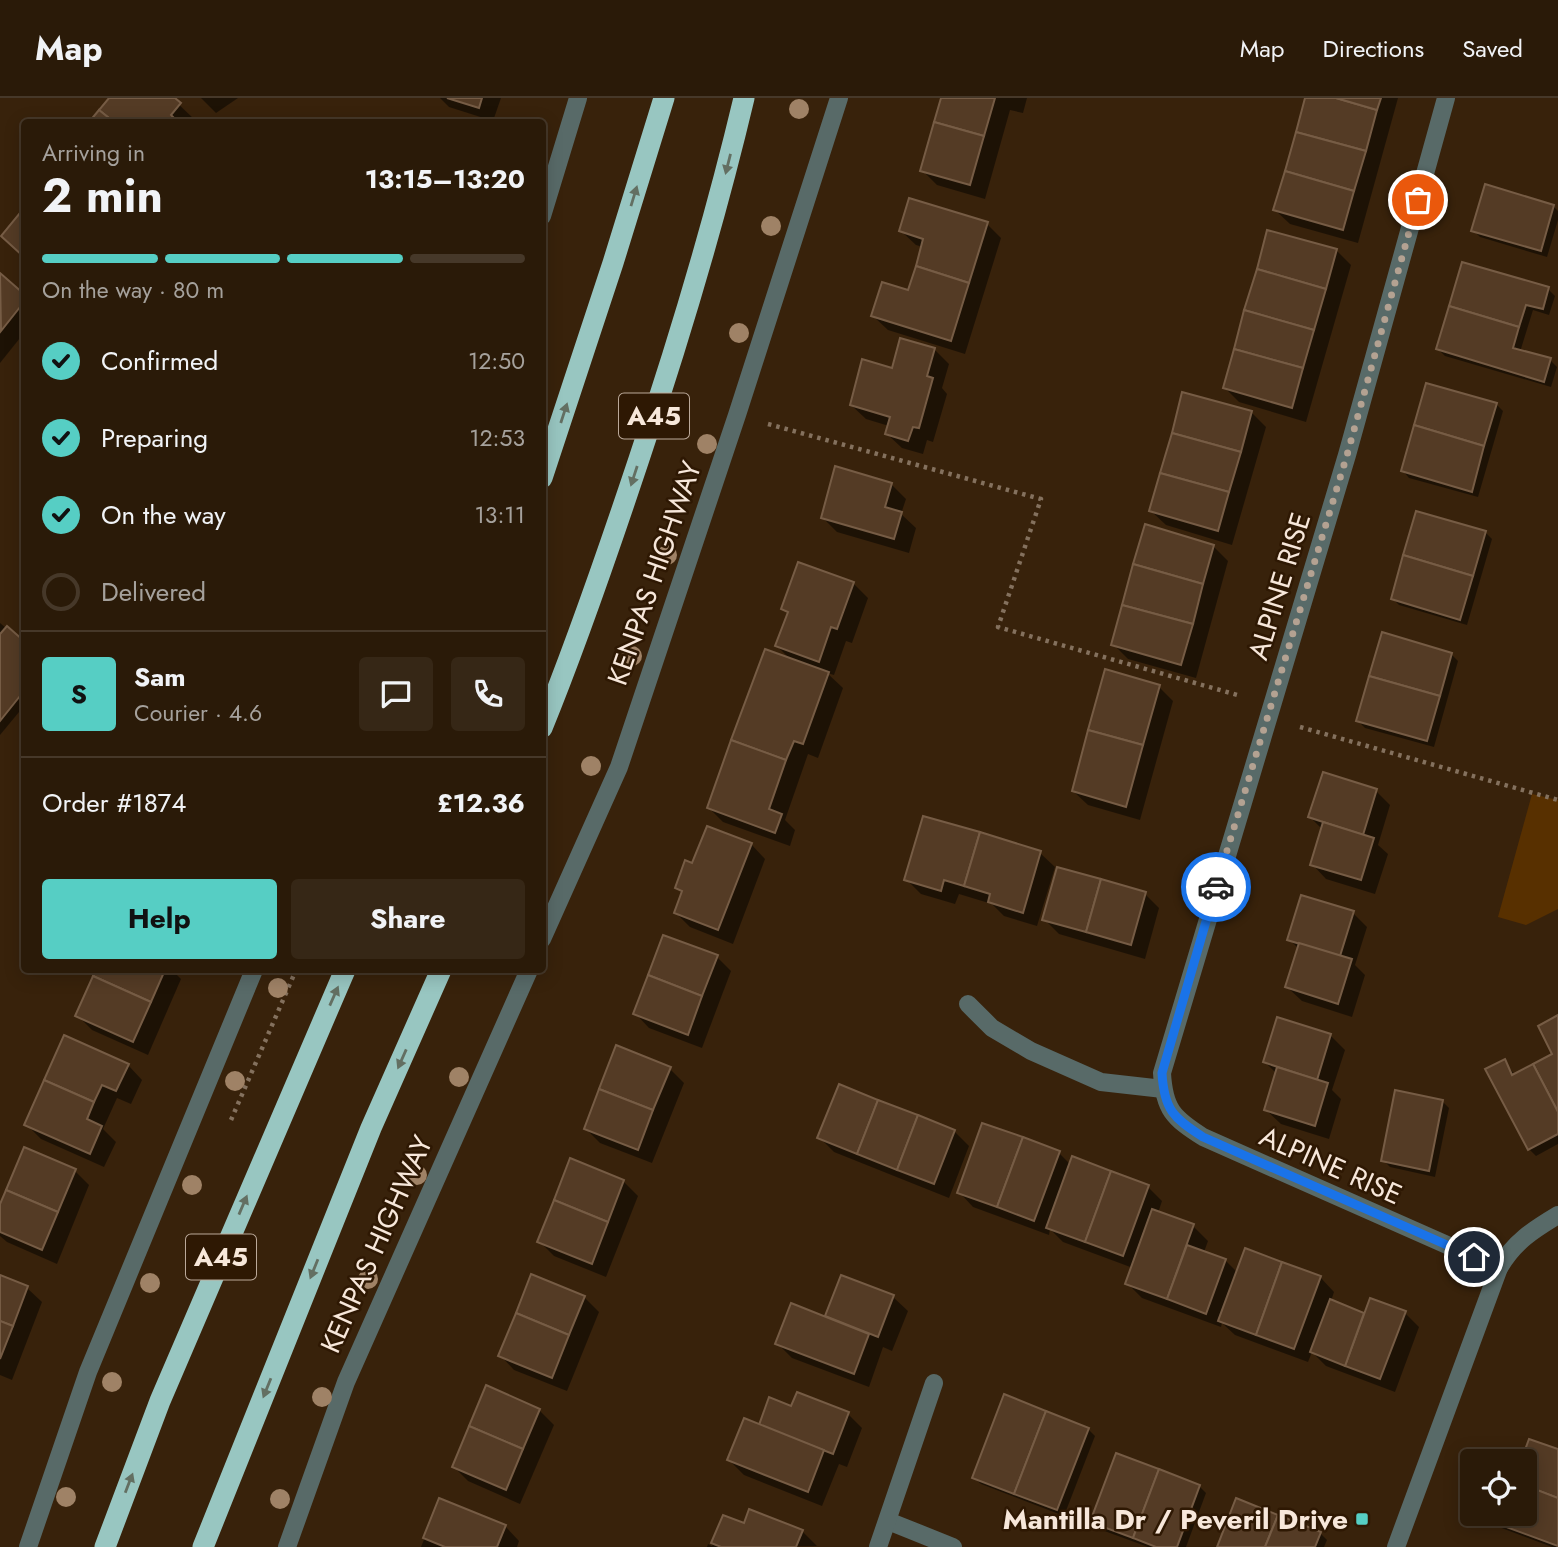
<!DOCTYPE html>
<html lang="en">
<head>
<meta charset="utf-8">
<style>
	:root { --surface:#2a1a08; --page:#362716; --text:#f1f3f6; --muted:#a5a19c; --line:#463829; --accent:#56cec4 }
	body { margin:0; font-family:Jost,sans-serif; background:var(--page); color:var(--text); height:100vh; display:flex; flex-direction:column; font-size:26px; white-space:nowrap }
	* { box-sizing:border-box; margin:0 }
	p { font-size:23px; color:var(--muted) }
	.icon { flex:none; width:38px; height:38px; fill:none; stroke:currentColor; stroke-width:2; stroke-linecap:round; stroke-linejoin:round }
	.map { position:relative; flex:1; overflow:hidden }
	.details { position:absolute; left:21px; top:21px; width:525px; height:854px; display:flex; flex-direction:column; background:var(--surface); border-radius:7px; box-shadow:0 4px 18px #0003,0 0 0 2px var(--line) }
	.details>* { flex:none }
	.buttons { position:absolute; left:1460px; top:1351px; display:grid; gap:14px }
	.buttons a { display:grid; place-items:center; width:77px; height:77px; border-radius:7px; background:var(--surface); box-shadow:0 4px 18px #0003,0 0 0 2px var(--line); font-size:35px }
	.pin { position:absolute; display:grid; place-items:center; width:60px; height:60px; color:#fff; margin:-30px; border:4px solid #fff; border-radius:50%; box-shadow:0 2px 7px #0007 }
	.courier { position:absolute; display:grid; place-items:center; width:70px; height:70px; margin:-35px; border:5px solid #1a73e8; border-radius:50%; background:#fff; color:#222; box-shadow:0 2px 9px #0007 }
	.headline em { font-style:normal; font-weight:700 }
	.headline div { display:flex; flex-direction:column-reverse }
	.headline { display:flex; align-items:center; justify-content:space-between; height:119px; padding:0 21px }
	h1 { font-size:46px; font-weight:700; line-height:52px }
	.bar { display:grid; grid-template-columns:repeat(4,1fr); gap:10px 7px; align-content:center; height:84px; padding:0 21px }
	.bar i { height:9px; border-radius:5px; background:var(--line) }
	.bar .on { background:var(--accent) }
	.bar p { grid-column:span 4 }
	.line { display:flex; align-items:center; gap:18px; padding:0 21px; border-top:2px solid var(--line) }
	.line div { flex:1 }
	.round { display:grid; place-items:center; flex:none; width:74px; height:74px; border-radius:7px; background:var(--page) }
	ol { padding:0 21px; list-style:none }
	li { display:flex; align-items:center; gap:21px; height:77px }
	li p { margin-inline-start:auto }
	li .icon { padding:7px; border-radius:50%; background:var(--accent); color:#111; stroke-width:4 }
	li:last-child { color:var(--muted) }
	li i { width:38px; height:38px; border:4px solid var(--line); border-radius:50% }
	.action { display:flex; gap:14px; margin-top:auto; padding:14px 21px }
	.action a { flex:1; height:80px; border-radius:7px; background:var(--accent); color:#111; font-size:28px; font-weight:700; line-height:80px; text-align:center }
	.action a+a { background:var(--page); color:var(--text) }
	header { display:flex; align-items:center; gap:42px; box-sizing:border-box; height:98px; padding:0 35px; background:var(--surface); border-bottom:2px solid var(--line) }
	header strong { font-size:33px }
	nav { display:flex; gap:38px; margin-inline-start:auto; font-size:24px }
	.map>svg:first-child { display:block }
</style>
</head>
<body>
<header>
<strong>Map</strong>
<nav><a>Map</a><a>Directions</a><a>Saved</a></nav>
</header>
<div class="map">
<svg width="1558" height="1449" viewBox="0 0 1558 1449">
	<rect width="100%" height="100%" fill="#38220b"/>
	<!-- green -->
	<polygon fill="#583000" points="1532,696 1558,702 1558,811 1526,827 1498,819"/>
	<!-- shadow -->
	<g fill="#0007">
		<polygon points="112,0 172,0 194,21 191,24 91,24"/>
		<polygon points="201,0 238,0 216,15"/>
		<polygon points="440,0 501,0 493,23 449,9"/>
		<polygon points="943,0 1027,0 1023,15 1010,12 985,101 937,87 922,72"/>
		<polygon points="1307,0 1398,0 1358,145 1290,126 1275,112"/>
		<polygon points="1553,108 1558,113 1558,122 1547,159 1480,139 1473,132"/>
		<polygon points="987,126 1001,140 965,256 888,232 873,218 909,195 923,149 916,147 901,133"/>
		<polygon points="1337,153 1351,167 1306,324 1239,304 1225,290"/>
		<polygon points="0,178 24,199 24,235 0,265"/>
		<polygon points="1548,191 1555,198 1549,217 1533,212 1520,254 1550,262 1557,269 1551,289 1445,258 1438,251"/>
		<polygon points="934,251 949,266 942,290 947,296 933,344 927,342 923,356 902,350 887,336 889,328 866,321 851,307 893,272"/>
		<polygon points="1496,306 1503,313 1478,399 1409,380 1403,373"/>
		<polygon points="1251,314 1266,329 1232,447 1166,427 1151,413"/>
		<polygon points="891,386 906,401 901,416 916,430 909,455 837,434 822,419"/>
		<polygon points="1485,434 1492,441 1467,527 1399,507 1393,501"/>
		<polygon points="1213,448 1228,463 1196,580 1128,561 1113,546"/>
		<polygon points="853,485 868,500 852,545 846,543 834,577 827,575 843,590 818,660 808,656 785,722 795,732 790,748 723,724 709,710 792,563 777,548 789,516 783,511"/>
		<polygon points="0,525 24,545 24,608 0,637"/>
		<polygon points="1451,556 1458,563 1434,649 1365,630 1358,623"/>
		<polygon points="1159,589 1173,603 1140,722 1088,707 1073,693"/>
		<polygon points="1376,693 1390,707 1378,747 1388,756 1375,796 1326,781 1312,766 1322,731 1310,719"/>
		<polygon points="751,746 765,761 733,846 690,829 676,815 683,796 677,789 693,767"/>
		<polygon points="1040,755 1055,769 1037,828 1004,818 992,806 959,796 955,806 921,796 906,781"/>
		<polygon points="1145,796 1159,810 1145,861 1059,836 1044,821"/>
		<polygon points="1353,815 1367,829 1355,867 1365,877 1352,919 1302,903 1287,889 1299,851 1289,841"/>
		<polygon points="717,859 731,873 702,950 649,930 635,915"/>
		<polygon points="98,872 172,872 181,881 148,957 92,932 77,917"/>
		<polygon points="1558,919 1558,1046 1536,1058 1529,1051 1504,963 1515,977 1554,957"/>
		<polygon points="1330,937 1345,952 1332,992 1341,1001 1329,1041 1281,1026 1266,1012 1277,976 1265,964"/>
		<polygon points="128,967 142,982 131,1006 117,1000 103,1031 116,1044 104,1069 41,1041 26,1026"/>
		<polygon points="670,971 684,985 652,1065 600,1045 586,1031"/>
		<polygon points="840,988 954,1033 969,1048 949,1100 834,1054 819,1039"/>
		<polygon points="1442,1003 1449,1010 1435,1079 1390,1069 1383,1062"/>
		<polygon points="1059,1055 1071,1067 1148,1089 1162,1103 1158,1115 1193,1128 1208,1143 1204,1154 1225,1162 1238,1175 1320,1179 1334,1194 1331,1203 1365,1217 1405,1215 1419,1229 1395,1294 1326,1268 1312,1254 1308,1264 1235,1237 1222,1225 1221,1229 1142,1200 1127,1185 1133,1170 1063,1144 1050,1131 1049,1137 973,1109 959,1094"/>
		<polygon points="75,1073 89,1087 57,1166 7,1144 0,1138 0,1111"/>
		<polygon points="623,1083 638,1098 606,1179 554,1158 539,1143"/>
		<polygon points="0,1179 27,1190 42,1204 12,1282 0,1277"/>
		<polygon points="842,1179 893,1199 908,1213 892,1253 883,1249 869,1289 792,1260 777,1245 826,1221"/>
		<polygon points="584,1199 599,1214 567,1293 514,1272 500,1257"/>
		<polygon points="792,1310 848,1316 862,1330 847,1369 839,1366 822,1408 744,1377 729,1362 760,1329"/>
		<polygon points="539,1312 554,1327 520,1406 468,1383 454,1369"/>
		<polygon points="1088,1331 1095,1338 1064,1418 981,1386 974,1380"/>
		<polygon points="1530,1343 1558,1353 1558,1449 1552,1449 1499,1429 1492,1422 1495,1416 1524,1416 1523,1363"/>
		<polygon points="1199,1388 1206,1395 1186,1449 1148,1449 1099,1431 1092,1424"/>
		<polygon points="440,1402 505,1428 519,1443 517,1449 421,1449"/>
		<polygon points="724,1419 745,1427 802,1433 817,1448 707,1449 708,1446 712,1448"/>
		<polygon points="1320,1435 1327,1442 1324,1449 1219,1449"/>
	</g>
	<!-- building -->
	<g fill="#543b25" stroke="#765c45" stroke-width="2">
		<polygon points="109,0 175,0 181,5 171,17 176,22 174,24 114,24 99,12"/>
		<polygon points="447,0 482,0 479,10"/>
		<polygon points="941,0 995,0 984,38 934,24"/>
		<polygon points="1305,0 1336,0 1377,12 1366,53 1296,34"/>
		<polygon points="1336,0 1381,0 1377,12"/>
		<polygon points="99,12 114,24 89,24"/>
		<polygon points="934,24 984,38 970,87 920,73"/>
		<polygon points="1296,34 1366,53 1354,93 1285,73"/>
		<polygon points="1285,73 1354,93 1343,132 1273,112"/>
		<polygon points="1485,86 1554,107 1541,153 1471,133"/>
		<polygon points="909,100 988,124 969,185 916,168 923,141 899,133"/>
		<polygon points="24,110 24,159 1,138"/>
		<polygon points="1267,132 1337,151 1326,191 1257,171"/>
		<polygon points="1462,164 1549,189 1543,211 1526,207 1519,229 1449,208"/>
		<polygon points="916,168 969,185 951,243 871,218 882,184 908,192"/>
		<polygon points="1257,171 1326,191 1314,232 1244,212"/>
		<polygon points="0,175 24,196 24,204 1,233"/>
		<polygon points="1449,208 1519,229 1513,250 1551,260 1544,284 1436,251"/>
		<polygon points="1244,212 1314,232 1303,270 1234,251"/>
		<polygon points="900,240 935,250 927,278 933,280 919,330 913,329 908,343 885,336 890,319 850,307 862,261 892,270"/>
		<polygon points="1234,251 1303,270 1292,310 1223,290"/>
		<polygon points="1426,285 1497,305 1484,348 1414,327"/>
		<polygon points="1182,294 1252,313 1241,354 1172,335"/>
		<polygon points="1414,327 1484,348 1472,394 1401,373"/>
		<polygon points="1172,335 1241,354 1229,394 1160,375"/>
		<polygon points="835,368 892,385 885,409 902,414 894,441 821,420"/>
		<polygon points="1160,375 1229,394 1218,433 1149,413"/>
		<polygon points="1416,413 1486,433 1473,478 1403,457"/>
		<polygon points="1145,426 1214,447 1203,486 1133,466"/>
		<polygon points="1403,457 1473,478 1460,522 1391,501"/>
		<polygon points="798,464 854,484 837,531 831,529 819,564 775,548 788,514 781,511"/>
		<polygon points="1133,466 1203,486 1193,526 1122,507"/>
		<polygon points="1122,507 1193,526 1181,567 1111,547"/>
		<polygon points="7,528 24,543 24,593 0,623 0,536"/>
		<polygon points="1382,534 1452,555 1440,598 1369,578"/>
		<polygon points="765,551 829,574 803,646 794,643 786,662 731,642"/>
		<polygon points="1105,571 1160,587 1143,647 1088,632"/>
		<polygon points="1369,578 1440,598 1427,643 1356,623"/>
		<polygon points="1088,632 1143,647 1126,709 1072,693"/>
		<polygon points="731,642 786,662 769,711 782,716 775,735 707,710"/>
		<polygon points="1323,674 1377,691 1363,737 1308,719"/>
		<polygon points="923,718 980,734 964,788 944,782 941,793 904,782"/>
		<polygon points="1323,724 1374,740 1361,782 1310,767"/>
		<polygon points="707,728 752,745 718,832 674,815 682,793 675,790 685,762 692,765"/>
		<polygon points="980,734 1041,753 1023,815 988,804 990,796 964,788"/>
		<polygon points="1057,769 1101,781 1086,834 1042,822"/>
		<polygon points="1101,781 1146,794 1131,847 1086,834"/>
		<polygon points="1301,797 1354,813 1340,858 1287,842"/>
		<polygon points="663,837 718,857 702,898 648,877"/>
		<polygon points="1299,845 1352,861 1338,906 1285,889"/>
		<polygon points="96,872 165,872 151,904 93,878"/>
		<polygon points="648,877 702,898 688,937 633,916"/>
		<polygon points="93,878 151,904 133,944 75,918"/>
		<polygon points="1558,917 1558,1014 1533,966 1552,956 1538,928"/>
		<polygon points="1277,919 1331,936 1317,982 1263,964"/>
		<polygon points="64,937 129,966 116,993 102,987 94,1004 44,982"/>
		<polygon points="616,947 671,969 653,1012 599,991"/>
		<polygon points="1505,961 1512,977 1533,966 1558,1014 1558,1036 1528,1052 1485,971"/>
		<polygon points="1277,969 1328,985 1315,1028 1264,1012"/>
		<polygon points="44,982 94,1004 87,1021 102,1028 90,1056 24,1027"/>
		<polygon points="839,986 878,1002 857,1056 817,1040"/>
		<polygon points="599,991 653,1012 638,1052 584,1031"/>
		<polygon points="1395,992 1443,1002 1429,1073 1381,1063"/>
		<polygon points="878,1002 918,1017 897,1072 857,1056"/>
		<polygon points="918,1017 955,1032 934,1086 897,1072"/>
		<polygon points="982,1025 1023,1039 997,1109 957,1095"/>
		<polygon points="1023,1039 1060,1053 1034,1123 997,1109"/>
		<polygon points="24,1049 76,1071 58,1114 6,1092"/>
		<polygon points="1072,1058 1111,1073 1085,1144 1046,1130"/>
		<polygon points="570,1060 624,1082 608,1124 554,1102"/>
		<polygon points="1111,1073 1149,1087 1123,1158 1085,1144"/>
		<polygon points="6,1092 58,1114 42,1152 0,1134 0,1106"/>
		<polygon points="554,1102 608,1124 592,1166 537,1144"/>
		<polygon points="1152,1111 1194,1126 1167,1201 1125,1186"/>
		<polygon points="1187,1147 1226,1161 1206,1216 1167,1201"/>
		<polygon points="1245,1150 1282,1164 1256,1237 1218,1223"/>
		<polygon points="1282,1164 1321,1178 1294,1251 1256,1237"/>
		<polygon points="531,1176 585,1198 569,1237 516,1215"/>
		<polygon points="0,1177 28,1188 13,1228 0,1223"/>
		<polygon points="841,1177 894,1197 878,1239 825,1218"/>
		<polygon points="1370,1200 1406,1213 1380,1281 1345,1268"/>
		<polygon points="1330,1201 1364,1215 1345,1268 1310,1254"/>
		<polygon points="791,1205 869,1236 854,1276 775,1246"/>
		<polygon points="516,1215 569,1237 552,1280 498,1258"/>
		<polygon points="0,1223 13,1228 0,1261"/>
		<polygon points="486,1287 540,1311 523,1351 469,1328"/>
		<polygon points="797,1294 849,1314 833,1356 759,1327 769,1299 791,1308"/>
		<polygon points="1004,1296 1046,1313 1014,1396 972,1380"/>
		<polygon points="1046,1313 1089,1330 1057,1412 1014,1396"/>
		<polygon points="744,1320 824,1352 808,1394 727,1362"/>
		<polygon points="469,1328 523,1351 506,1392 452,1369"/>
		<polygon points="1529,1341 1558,1351 1558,1400 1524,1387 1524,1363 1521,1363"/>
		<polygon points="1116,1355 1159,1371 1133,1440 1090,1424"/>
		<polygon points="1159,1371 1200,1387 1177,1449 1156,1449 1133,1440"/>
		<polygon points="1524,1387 1558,1400 1558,1448 1490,1423 1493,1416 1524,1416"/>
		<polygon points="439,1400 506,1427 497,1449 445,1449 423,1440"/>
		<polygon points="1236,1400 1278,1417 1265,1449 1217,1449"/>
		<polygon points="749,1411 803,1432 796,1449 721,1449 711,1445 723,1417 744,1425"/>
		<polygon points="1278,1417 1321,1434 1315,1449 1265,1449"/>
	</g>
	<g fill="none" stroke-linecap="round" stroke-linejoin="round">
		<!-- path -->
		<g stroke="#84715e" stroke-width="4.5" stroke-dasharray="3.5 5" stroke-linecap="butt">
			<polyline points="768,326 1041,401 998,529 1241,598"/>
			<polyline points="1300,629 1558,702"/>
			<polyline points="231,1022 296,872"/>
		</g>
		<!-- lane -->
		<g stroke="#586a68" stroke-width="18">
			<polyline points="542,118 578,0"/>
			<polyline points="542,841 619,669 737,317 839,0"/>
			<polyline points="28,1449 88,1274 254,872"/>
			<polyline points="287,1449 346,1284 529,872"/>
		</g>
		<!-- street -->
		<g stroke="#586a68" stroke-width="18">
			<path d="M1446,0L1347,357L1162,975C1164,1011 1173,1020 1203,1039L1499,1170"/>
			<polyline points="968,906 992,930 1031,953 1101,984 1163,991"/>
			<polyline points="888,1423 953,1449"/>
			<polyline points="878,1449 934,1285"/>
			<path d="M1396,1449L1499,1170C1514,1144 1533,1132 1558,1117"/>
		</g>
		<!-- highway -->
		<g stroke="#98c6c1" stroke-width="21">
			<polyline points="542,380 613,165 664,0"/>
			<path d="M542,630C578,542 609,451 639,361C679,242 715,122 744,0"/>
			<polyline points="105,1449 160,1303 345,872"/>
			<polyline points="203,1449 371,1030 441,872"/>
		</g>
	</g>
	<!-- trees -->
	<g fill="#9f8266">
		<circle cx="799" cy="11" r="10"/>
		<circle cx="771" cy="128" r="10"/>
		<circle cx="739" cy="235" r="10"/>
		<circle cx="707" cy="346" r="10"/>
		<circle cx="667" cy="457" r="10"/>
		<circle cx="632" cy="558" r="10"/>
		<circle cx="591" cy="668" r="10"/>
		<circle cx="278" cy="890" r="10"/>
		<circle cx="459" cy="979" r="10"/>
		<circle cx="235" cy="983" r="10"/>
		<circle cx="417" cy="1077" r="10"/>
		<circle cx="192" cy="1087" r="10"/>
		<circle cx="368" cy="1181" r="10"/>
		<circle cx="150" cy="1185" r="10"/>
		<circle cx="112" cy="1284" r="10"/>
		<circle cx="322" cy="1299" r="10"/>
		<circle cx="66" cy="1399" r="10"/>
		<circle cx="280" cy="1401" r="10"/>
	</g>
	<!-- one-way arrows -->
	<defs><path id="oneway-solid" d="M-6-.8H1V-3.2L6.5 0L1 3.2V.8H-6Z" transform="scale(1.75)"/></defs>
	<g fill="#636f62">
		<use href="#oneway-solid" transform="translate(728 66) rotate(104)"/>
		<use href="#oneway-solid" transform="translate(634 98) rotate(-73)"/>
		<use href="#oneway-solid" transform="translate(564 315) rotate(-72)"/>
		<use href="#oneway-solid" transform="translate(634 378) rotate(108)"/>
		<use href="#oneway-solid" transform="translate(334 898) rotate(-66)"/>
		<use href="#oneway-solid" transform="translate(402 961) rotate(114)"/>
		<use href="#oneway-solid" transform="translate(243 1107) rotate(-67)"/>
		<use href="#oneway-solid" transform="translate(314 1171) rotate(112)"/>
		<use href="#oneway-solid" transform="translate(267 1290) rotate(112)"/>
		<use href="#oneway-solid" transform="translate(129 1385) rotate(-69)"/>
	</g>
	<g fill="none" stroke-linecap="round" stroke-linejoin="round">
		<!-- done -->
		<polyline stroke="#b4a292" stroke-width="7" stroke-dasharray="0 12.6" points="1216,789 1347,357 1418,102"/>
		<!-- route -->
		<path stroke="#1a73e8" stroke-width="9" d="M1216,789L1162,975C1164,1011 1173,1020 1203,1039L1474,1159"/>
	</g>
	<!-- markers -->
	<rect fill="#56cec4" stroke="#2e1803" stroke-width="2.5" x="1355" y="1414" width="14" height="14" rx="3.5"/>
	<g text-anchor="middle" stroke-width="5" stroke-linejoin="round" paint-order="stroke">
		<!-- shield labels -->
		<g fill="#2e1803" stroke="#bba99a" stroke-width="2">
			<rect x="619" y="295.5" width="70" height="45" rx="5"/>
			<rect x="186" y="1136.5" width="70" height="45" rx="5"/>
		</g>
		<g font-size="26" font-weight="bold" fill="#f7e7da">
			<text x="654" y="327">A45</text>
			<text x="221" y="1168">A45</text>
		</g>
		<!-- street labels -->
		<g font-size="28" fill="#f7e7da" stroke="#2e1803">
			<text transform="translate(654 475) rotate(-71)" y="10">KENPAS HIGHWAY</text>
			<text transform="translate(1279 488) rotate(-73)" y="10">ALPINE RISE</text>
			<text transform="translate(1331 1067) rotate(24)" y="10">ALPINE RISE</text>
			<text transform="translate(376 1146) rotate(-66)" y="10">KENPAS HIGHWAY</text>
		</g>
		<!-- poi labels -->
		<g font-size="28" font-weight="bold" fill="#f7e7da" stroke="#2e1803" text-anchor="end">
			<text x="1348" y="1431">Mantilla Dr / Peveril Drive</text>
		</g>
	</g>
</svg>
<div class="buttons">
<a><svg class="icon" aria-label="locate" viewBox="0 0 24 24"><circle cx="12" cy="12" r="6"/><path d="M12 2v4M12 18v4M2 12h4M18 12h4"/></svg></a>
</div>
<div class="pin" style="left:1418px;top:102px;background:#ea580c"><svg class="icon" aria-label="bag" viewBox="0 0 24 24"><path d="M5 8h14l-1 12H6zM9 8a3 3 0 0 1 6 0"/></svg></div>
<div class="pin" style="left:1474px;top:1159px;background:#1f2937"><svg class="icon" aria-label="home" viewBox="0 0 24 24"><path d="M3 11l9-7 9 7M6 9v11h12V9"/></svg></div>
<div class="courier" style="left:1216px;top:789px"><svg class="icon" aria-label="car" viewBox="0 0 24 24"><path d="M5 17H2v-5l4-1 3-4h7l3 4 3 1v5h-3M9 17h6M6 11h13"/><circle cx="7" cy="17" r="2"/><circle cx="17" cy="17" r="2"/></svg></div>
<section class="details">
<div class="headline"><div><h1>2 min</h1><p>Arriving in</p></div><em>13:15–13:20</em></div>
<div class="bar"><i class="on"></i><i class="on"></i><i class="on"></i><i></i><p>On the way · 80 m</p></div>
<ol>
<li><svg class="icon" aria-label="check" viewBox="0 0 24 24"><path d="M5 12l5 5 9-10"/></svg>Confirmed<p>12:50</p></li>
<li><svg class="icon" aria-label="check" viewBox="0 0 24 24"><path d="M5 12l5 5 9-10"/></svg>Preparing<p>12:53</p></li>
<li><svg class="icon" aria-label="check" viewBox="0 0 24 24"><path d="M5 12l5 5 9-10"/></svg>On the way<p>13:11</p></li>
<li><i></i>Delivered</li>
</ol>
<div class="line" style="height:126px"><b class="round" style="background:var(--accent);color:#111">S</b><div><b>Sam</b><p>Courier · 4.6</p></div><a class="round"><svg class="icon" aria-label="chat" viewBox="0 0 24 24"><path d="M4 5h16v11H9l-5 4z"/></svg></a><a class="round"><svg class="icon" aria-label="phone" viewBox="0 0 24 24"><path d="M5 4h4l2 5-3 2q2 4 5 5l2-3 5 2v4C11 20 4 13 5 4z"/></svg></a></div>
<div class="line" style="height:91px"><div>Order #1874</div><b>£12.36</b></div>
<div class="action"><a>Help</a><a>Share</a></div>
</section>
</div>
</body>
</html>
